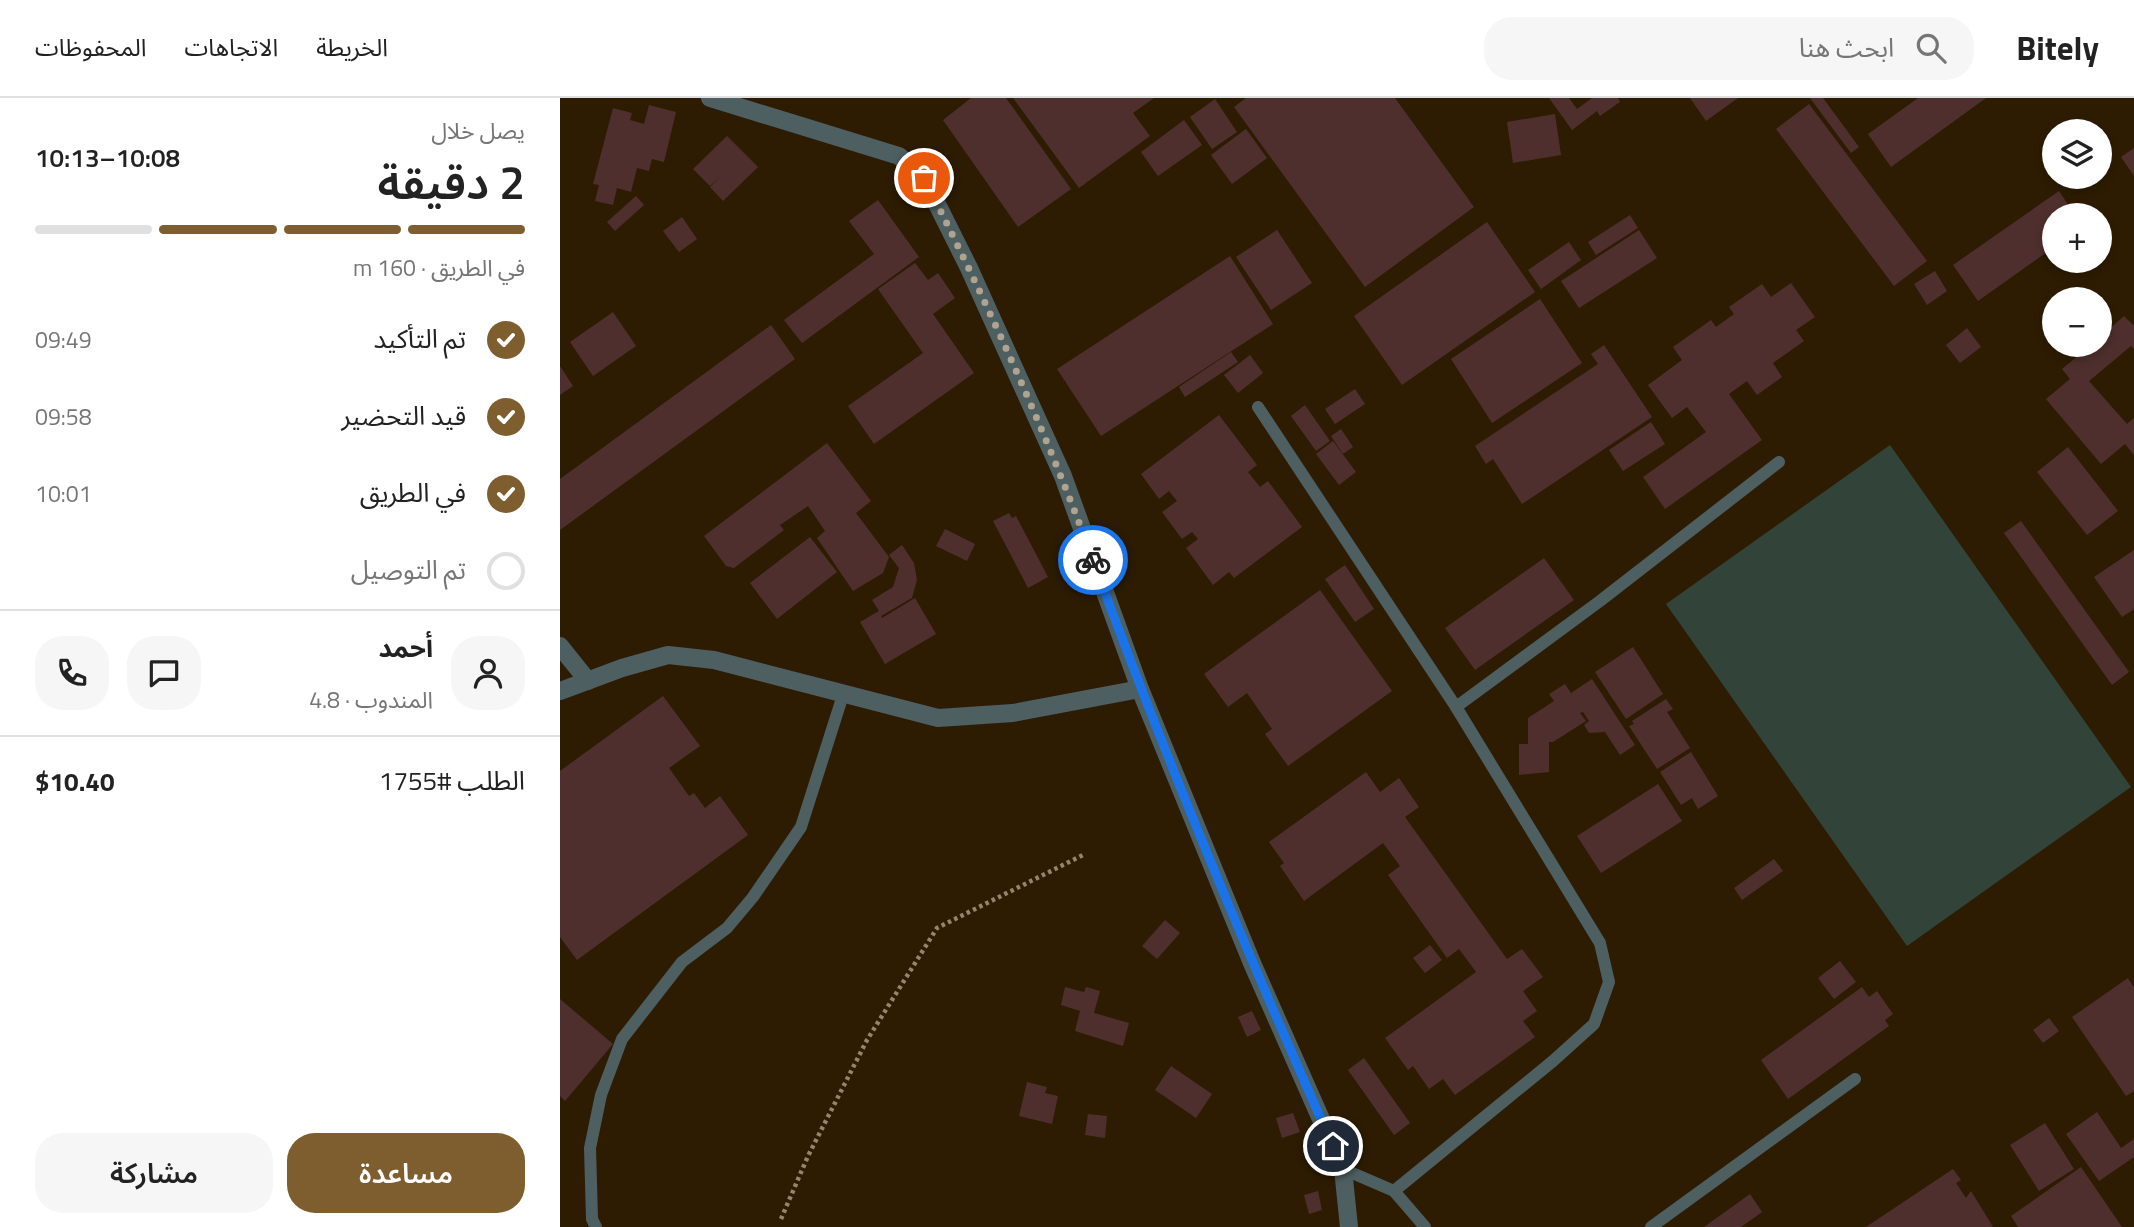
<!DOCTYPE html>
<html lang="ar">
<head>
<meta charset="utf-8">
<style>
	:root { --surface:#fff; --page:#f6f6f6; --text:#222; --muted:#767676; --line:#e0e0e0; --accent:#7e5e2e }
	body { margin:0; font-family:"Titillium Web","Noto Sans Arabic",sans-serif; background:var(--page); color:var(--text); direction:rtl; height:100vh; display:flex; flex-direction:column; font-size:26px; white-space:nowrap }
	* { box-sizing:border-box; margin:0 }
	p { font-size:23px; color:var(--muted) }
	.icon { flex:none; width:38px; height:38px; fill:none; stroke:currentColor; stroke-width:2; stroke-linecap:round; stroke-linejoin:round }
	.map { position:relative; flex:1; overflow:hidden; direction:ltr }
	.side { display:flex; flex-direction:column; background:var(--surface); width:560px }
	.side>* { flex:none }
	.buttons { position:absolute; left:1482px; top:21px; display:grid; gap:14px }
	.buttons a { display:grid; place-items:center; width:70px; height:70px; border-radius:50%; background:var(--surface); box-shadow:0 4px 10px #0003; font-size:35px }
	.pin { position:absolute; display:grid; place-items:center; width:60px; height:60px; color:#fff; margin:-30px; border:4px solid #fff; border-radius:50%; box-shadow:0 2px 7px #0007 }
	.courier { position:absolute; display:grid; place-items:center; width:70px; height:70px; margin:-35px; border:5px solid #1a73e8; border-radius:50%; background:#fff; color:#222; box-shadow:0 2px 9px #0007 }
	.head em { font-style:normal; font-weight:600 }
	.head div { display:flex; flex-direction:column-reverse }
	.head { display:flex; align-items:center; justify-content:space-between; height:119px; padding:0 35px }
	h1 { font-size:46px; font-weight:600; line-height:52px }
	.bar { display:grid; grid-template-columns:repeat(4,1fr); gap:10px 7px; align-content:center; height:84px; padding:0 35px }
	.bar i { height:9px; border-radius:5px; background:var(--line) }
	.bar .active { background:var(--accent) }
	.bar p { grid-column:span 4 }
	.line { display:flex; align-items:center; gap:18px; padding:0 35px; border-top:2px solid var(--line) }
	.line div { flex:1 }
	.round { display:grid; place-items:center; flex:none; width:74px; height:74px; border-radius:28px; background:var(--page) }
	ol { padding:0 35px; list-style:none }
	li { display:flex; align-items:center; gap:21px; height:77px }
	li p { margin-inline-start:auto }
	li .icon { padding:7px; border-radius:50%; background:var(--accent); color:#fff; stroke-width:4 }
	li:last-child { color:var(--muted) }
	li i { width:38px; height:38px; border:4px solid var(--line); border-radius:50% }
	.button { display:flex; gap:14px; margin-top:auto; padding:14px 35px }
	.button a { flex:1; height:80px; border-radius:28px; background:var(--accent); color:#fff; font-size:28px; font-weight:600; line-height:80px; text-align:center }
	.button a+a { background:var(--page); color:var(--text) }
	header { display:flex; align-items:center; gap:42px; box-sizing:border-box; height:98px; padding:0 35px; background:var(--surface); border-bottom:2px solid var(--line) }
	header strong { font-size:33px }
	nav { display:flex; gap:38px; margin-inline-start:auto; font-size:24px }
	.search { width:490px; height:63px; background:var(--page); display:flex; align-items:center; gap:18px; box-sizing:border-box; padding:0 24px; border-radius:28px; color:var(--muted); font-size:26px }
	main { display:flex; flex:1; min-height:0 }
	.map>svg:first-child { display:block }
</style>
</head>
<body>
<header>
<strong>Bitely</strong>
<div class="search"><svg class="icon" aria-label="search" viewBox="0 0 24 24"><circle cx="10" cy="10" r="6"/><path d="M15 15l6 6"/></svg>ابحث هنا</div>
<nav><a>الخريطة</a><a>الاتجاهات</a><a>المحفوظات</a></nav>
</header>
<main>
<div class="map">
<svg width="1574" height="1129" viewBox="0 0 1574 1129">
	<rect width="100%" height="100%" fill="#2d1c02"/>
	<!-- green -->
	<polygon fill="#32443a" points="1330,347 1571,689 1347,848 1106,506"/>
	<!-- building -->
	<g fill="#4e2f2d">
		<polygon points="411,0 446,0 511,91 458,129 383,22"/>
		<polygon points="453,0 594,0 573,15 590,38 519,90"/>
		<polygon points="686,0 835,0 914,109 805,189 674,9"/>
		<polygon points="989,0 1009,0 1017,11 1032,0 1058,0 1060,4 1040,18 1037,13 1012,32"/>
		<polygon points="1130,0 1178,0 1146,23"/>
		<polygon points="1250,0 1263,0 1299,49 1291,55"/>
		<polygon points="1358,0 1426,0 1331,69 1308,36"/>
		<polygon points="655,1 677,34 652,51 630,19"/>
		<polygon points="1249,6 1367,163 1334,188 1216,31"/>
		<polygon points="89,7 116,14 104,64 92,61 89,73 77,70 71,94 57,90 53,107 35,103 39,87 33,86 53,10 72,15 70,22 84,26"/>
		<polygon points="995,16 1001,57 953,65 947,24"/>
		<polygon points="624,22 642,47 598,78 581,54"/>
		<polygon points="686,31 707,60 672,86 651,57"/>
		<polygon points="167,38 198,69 163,103 150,89 160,79 150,88 133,71"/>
		<polygon points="1574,50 1574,78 1561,59"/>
		<polygon points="1499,93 1515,117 1494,117 1494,149 1418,203 1393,167"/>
		<polygon points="76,98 84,107 55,133 47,124"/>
		<polygon points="318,102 359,159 242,245 224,222 314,156 289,123"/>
		<polygon points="1070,117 1078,130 1036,157 1028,144"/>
		<polygon points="122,119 137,141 119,154 103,133"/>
		<polygon points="927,124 975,194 842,287 794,218"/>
		<polygon points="717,132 752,185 711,212 676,159"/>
		<polygon points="1079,132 1097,160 1019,210 1001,183"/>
		<polygon points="1009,144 1021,162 981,191 968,172"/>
		<polygon points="670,158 713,226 541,338 497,271"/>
		<polygon points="355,165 368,182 378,175 395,200 373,216 414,275 314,346 288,308 363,255 318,191"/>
		<polygon points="1375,173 1387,193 1367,207 1354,186"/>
		<polygon points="1231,185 1255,219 1236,232 1244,243 1213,265 1222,279 1197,297 1187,283 1169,296 1202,342 1105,411 1083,379 1146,334 1127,309 1112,320 1088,287 1122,262 1113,249 1151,222 1156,229 1174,216 1169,209 1202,186 1211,199"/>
		<polygon points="980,201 1022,265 932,325 891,261"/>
		<polygon points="53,214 76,248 33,278 10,244"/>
		<polygon points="1564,218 1573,227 1574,226 1574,251 1571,248 1529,283 1567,326 1574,320 1574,357 1565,346 1541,366 1486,301 1510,281 1502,271 1531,247 1540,247 1540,239"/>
		<polygon points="211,227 235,261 0,432 0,381"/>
		<polygon points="1407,230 1421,249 1400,265 1386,247"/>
		<polygon points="1044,247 1092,319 962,406 933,361 926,366 915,348 1038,266 1031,256"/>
		<polygon points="671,254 678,264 625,299 619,289"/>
		<polygon points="690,257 703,275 678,295 664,277"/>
		<polygon points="0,268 13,288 0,297"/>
		<polygon points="795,291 805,306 775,326 765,311"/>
		<polygon points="745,307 770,343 756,353 731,318"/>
		<polygon points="659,317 697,367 688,374 700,389 708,383 742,429 674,480 669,474 653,487 626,450 638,441 632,434 622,441 602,414 617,403 609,393 599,401 581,376"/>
		<polygon points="1091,324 1105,346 1063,373 1049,352"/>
		<polygon points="781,331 793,349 783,356 771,338"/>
		<polygon points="773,343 796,374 779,387 756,356"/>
		<polygon points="267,345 311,403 296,415 329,459 323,475 293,493 257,440 265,433 248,408 220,427 224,432 174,470 166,468 144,438"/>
		<polygon points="1508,349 1558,413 1527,437 1477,374"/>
		<polygon points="449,415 452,420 456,418 488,479 468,490 433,423"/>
		<polygon points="1461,423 1569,574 1552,587 1444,435"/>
		<polygon points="385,431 415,446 407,463 376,448"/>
		<polygon points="250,439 277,474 217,521 190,485"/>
		<polygon points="342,447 354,465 357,482 352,500 321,518 322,520 355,500 376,536 325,566 300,524 319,513 312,502 333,489 339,470 329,457"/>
		<polygon points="1574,452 1574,511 1562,519 1534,479"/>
		<polygon points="984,460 1014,502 915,572 885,530"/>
		<polygon points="785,467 814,511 795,524 765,481"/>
		<polygon points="760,492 832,593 728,668 705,636 712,631 687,595 668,609 644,576"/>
		<polygon points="1073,549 1103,596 1066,621 1035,574"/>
		<polygon points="1032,581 1075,647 1060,657 1045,634 1029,635 1024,627 1029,623 1023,614 1020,615 1026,623 993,644 989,644 989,674 959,677 959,646 968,646 968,620 994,603 989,596 1005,586 1011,595"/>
		<polygon points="103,598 140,648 109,670 129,698 134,695 145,710 160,698 188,737 17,862 0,839 0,673"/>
		<polygon points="1106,601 1113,611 1107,614 1130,650 1097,671 1069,628 1074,626 1072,623"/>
		<polygon points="1131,654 1158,698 1138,711 1132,700 1121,707 1100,674"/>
		<polygon points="806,674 820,694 839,680 859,709 845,719 947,861 962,851 983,879 963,893 977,913 963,923 975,939 895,997 883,981 869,991 853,968 848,972 825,940 916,874 899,851 887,860 828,777 840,768 823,745 744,803 720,768 724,765 709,744"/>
		<polygon points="1098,686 1122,723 1041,775 1017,738"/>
		<polygon points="1214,761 1223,773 1182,802 1174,790"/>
		<polygon points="605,822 620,835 597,861 582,848"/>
		<polygon points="870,847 882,862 865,875 853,860"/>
		<polygon points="1280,863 1296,884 1274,901 1258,880"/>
		<polygon points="1568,880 1574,890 1574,993 1566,998 1512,919"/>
		<polygon points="505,889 524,894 526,889 540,893 534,915 569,925 563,948 515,933 520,913 501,907"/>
		<polygon points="1302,889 1309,899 1317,893 1333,916 1325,922 1329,928 1228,1001 1201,962"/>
		<polygon points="0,901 53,946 5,1003 0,998"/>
		<polygon points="692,913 701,932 687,939 678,919"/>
		<polygon points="1489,920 1499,933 1483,945 1473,932"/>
		<polygon points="804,960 850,1025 834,1037 788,972"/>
		<polygon points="611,968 652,996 636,1020 595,992"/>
		<polygon points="467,984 487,989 485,995 498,998 492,1026 459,1018"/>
		<polygon points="1537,1014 1561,1050 1574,1041 1574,1059 1539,1083 1506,1036"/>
		<polygon points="733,1015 740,1034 722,1040 716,1020"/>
		<polygon points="528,1016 547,1018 545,1040 525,1037"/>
		<polygon points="1485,1025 1514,1071 1479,1093 1450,1047"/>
		<polygon points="1521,1069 1562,1129 1458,1129 1451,1118"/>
		<polygon points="1393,1071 1401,1082 1396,1085 1406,1100 1411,1093 1433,1129 1306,1129"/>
		<polygon points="758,1093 762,1112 749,1116 744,1097"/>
		<polygon points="1190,1096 1202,1114 1181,1129 1144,1129"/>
	</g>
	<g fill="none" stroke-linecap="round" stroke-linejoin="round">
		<!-- path -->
		<polyline stroke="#938570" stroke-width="4.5" stroke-dasharray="3.5 3.5" stroke-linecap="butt" points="221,1121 248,1058 307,942 377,830 523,757"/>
		<!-- lane -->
		<g stroke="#4e5f62" stroke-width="12">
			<polyline points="698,309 896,609 1040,845 1049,884 1034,926 993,963 834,1093"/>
			<polyline points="896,609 1040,503 1219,364"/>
			<polyline points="783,1071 834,1093 865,1129"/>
			<polyline points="36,1129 32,1121 30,1050 41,997 62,941 122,864 167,830 193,799 241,729 283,597"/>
			<polyline points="1091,1129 1295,981"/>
		</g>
		<!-- street -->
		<g stroke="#4e5f62" stroke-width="18">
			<polyline points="150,0 339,58 364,80 409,170 503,378 580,591 692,865 783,1071 789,1129"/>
			<polyline points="0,548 28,583"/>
			<polyline points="0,593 62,570 108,557 154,562 378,620 453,615 580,591"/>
		</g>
	</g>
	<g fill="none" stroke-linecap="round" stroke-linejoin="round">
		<!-- done -->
		<path stroke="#b0a390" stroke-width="7" stroke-dasharray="0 12.6" d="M364,80C427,204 485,331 533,462"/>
		<!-- route -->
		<path stroke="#1a73e8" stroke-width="9" d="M533,462C605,660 687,855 773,1048"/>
	</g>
</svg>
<div class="buttons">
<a><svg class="icon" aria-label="layers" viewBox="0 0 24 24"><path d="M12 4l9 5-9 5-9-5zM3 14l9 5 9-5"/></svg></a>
<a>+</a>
<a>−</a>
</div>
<div class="pin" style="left:364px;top:80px;background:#ea580c"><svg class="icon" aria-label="bag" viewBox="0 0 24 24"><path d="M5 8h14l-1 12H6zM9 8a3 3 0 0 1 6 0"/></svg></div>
<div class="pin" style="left:773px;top:1048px;background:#1f2937"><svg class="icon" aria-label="home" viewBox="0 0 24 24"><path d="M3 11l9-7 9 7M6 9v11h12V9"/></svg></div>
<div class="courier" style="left:533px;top:462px"><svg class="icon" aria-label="bike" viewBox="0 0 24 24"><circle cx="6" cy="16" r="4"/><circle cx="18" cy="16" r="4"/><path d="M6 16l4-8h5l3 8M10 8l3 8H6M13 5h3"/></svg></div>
</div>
<section class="side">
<div class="head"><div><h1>2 دقيقة</h1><p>يصل خلال</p></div><em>10:08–10:13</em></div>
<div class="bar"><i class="active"></i><i class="active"></i><i class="active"></i><i></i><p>في الطريق · 160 m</p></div>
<ol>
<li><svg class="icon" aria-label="check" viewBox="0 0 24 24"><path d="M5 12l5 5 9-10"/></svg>تم التأكيد<p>09:49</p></li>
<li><svg class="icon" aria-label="check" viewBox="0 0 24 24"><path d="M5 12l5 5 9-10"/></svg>قيد التحضير<p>09:58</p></li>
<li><svg class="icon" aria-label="check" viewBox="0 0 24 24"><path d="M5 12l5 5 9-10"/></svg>في الطريق<p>10:01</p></li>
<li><i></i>تم التوصيل</li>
</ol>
<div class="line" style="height:126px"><a class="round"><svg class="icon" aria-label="person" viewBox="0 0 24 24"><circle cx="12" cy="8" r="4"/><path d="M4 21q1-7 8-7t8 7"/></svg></a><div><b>أحمد</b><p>المندوب · 4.8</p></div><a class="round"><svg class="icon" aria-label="chat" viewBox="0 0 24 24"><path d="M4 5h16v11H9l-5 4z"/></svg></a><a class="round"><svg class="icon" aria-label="phone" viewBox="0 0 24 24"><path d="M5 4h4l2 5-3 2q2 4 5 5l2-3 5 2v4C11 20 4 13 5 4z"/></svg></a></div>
<div class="line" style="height:91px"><div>الطلب #1755</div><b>$10.40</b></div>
<div class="button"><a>مساعدة</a><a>مشاركة</a></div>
</section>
</main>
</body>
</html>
